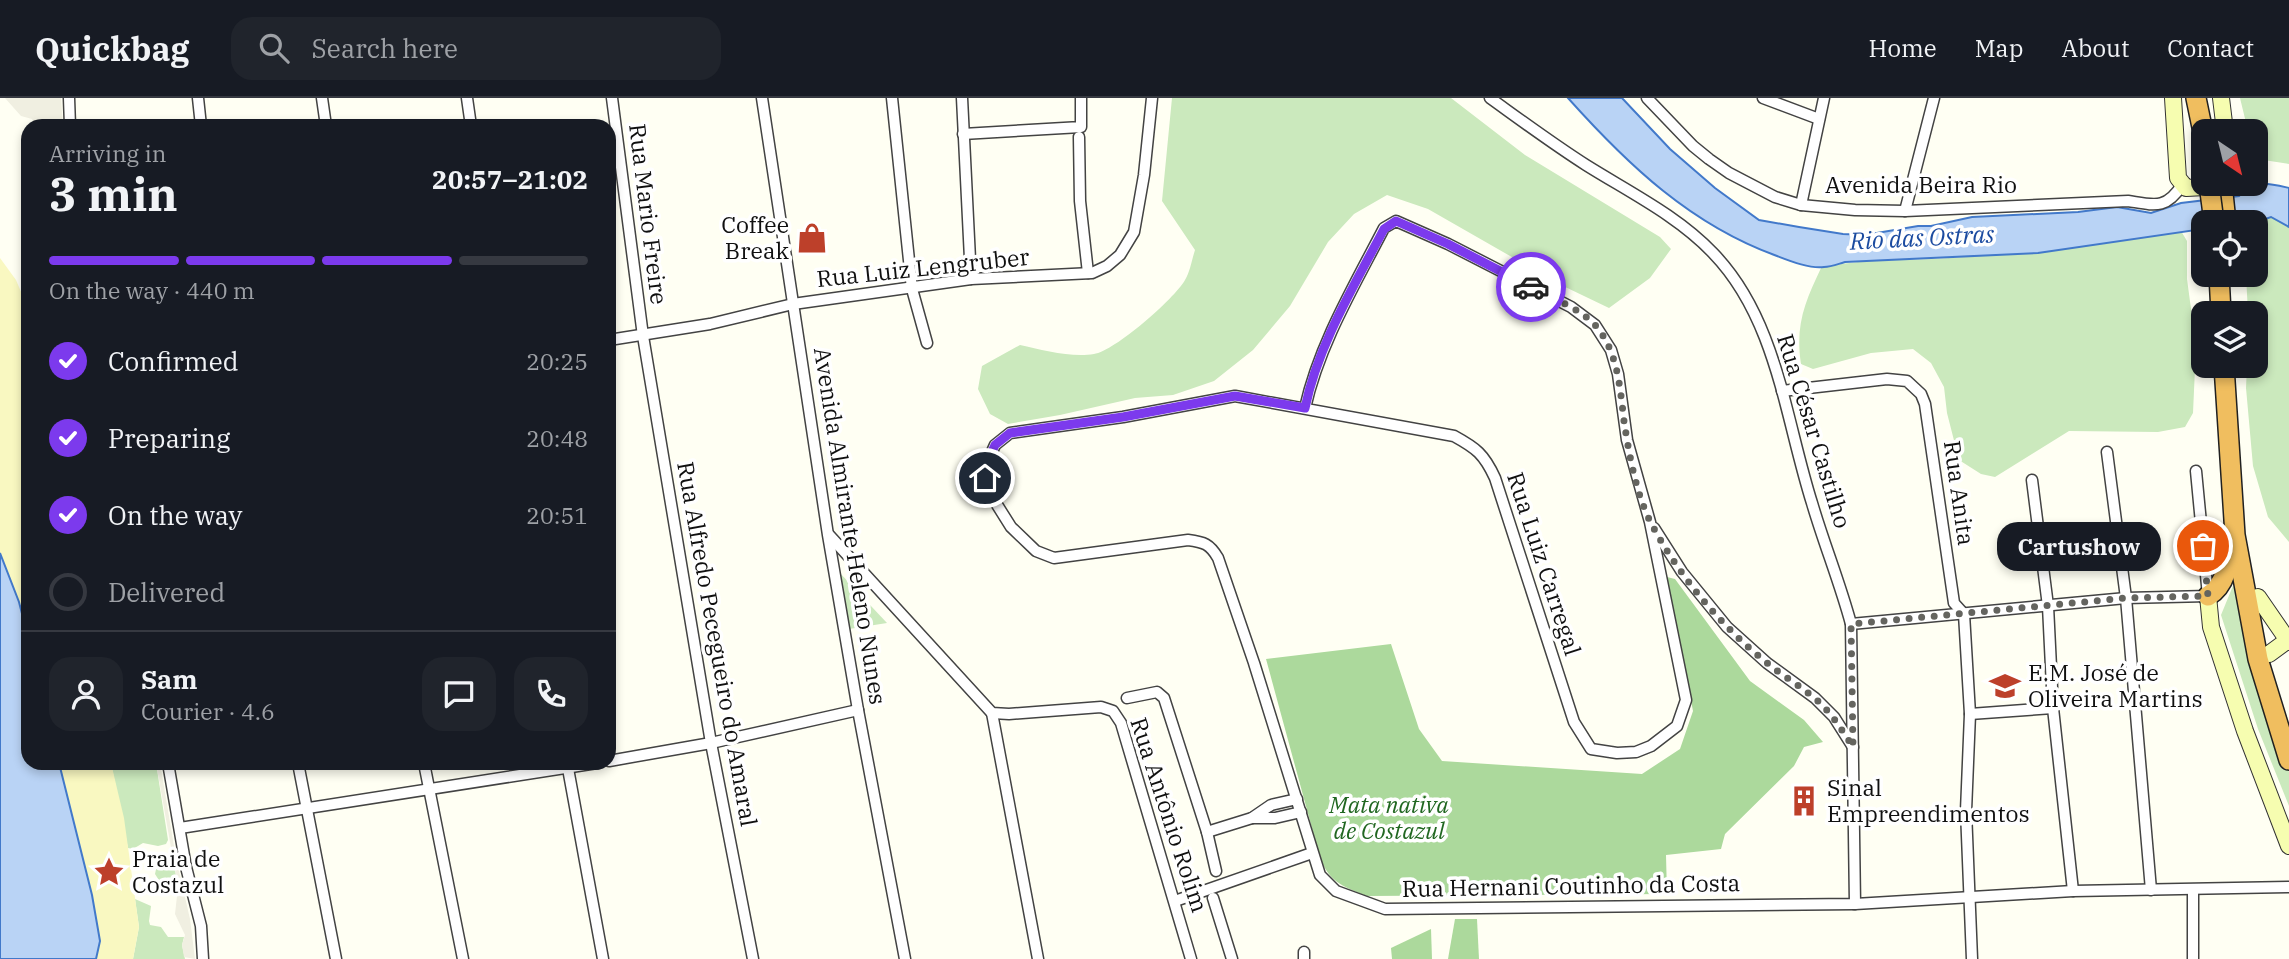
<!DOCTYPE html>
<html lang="en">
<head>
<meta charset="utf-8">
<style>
	:root { --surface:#171b24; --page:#20242c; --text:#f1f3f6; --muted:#9ea1a6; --line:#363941; --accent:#7c3aed }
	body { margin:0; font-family:"IBM Plex Serif",serif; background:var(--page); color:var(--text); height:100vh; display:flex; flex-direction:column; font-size:26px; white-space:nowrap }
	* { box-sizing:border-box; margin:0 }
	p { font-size:23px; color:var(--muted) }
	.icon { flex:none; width:38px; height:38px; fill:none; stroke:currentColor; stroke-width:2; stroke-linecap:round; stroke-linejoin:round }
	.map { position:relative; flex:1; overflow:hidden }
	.side { position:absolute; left:21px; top:21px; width:595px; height:651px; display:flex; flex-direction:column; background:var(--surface); border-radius:21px; box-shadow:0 4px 10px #0003 }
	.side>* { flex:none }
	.needle { width:46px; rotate:145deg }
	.buttons { position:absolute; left:2191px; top:21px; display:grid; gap:14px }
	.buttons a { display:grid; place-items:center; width:77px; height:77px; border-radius:14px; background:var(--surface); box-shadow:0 4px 10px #0003; font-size:35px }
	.pin { position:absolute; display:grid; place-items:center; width:60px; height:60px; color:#fff; margin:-30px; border:4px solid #fff; border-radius:50%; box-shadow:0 2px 7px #0007 }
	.courier { position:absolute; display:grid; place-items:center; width:70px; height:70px; margin:-35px; border:5px solid #7c3aed; border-radius:50%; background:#fff; color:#222; box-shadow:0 2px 9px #0007 }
	.bubble { position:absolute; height:49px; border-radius:21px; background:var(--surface); box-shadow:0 4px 10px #0003; font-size:23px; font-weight:700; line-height:49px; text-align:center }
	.summary em { font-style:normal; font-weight:700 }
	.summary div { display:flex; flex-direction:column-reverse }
	.summary { display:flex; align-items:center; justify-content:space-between; height:119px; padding:0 28px }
	h1 { font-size:46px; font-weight:700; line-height:52px }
	.bar { display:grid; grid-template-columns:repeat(4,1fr); gap:10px 7px; align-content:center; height:84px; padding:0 28px }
	.bar i { height:9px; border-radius:5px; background:var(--line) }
	.bar .selected { background:var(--accent) }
	.bar p { grid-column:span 4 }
	.line { display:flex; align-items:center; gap:18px; padding:0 28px; border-top:2px solid var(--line) }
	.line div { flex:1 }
	.round { display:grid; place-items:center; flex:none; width:74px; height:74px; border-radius:21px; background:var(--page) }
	ol { padding:0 28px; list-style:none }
	li { display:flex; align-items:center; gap:21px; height:77px }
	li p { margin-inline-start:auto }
	li .icon { padding:7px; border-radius:50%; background:var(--accent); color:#fff; stroke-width:4 }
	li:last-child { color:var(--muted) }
	li i { width:38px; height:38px; border:4px solid var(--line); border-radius:50% }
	header { display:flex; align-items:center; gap:42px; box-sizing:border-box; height:98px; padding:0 35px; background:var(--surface); border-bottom:2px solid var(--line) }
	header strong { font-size:33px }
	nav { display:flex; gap:38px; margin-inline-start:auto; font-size:24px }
	.search { width:490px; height:63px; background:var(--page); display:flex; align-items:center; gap:18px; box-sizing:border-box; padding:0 24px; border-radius:21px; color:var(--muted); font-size:26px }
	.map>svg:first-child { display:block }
</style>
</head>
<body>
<header>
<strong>Quickbag</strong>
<div class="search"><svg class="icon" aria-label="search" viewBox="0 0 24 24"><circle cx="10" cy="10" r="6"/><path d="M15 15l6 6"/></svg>Search here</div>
<nav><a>Home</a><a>Map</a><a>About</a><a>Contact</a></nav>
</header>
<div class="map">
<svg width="2289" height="861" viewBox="0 0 2289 861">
	<rect width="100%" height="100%" fill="#fffff3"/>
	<!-- green -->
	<g fill="#cbe9bd">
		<path d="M1172,0H1451L1525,57L1660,139L1671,151L1650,180L1609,210L1559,186L1428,111L1387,97L1354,116L1328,144L1290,208L1253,252L1214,283L1173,297L1135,300L1060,317L1008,326L990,316L978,291L982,268L1020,247C1042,252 1072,260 1094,256C1115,253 1174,201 1185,182C1190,174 1192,161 1195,152L1162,103Z"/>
		<polygon points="2240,0 2289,0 2289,66 2257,61 2256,33 2248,33"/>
		<polygon points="2271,119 2289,129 2289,444 2268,419 2253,368 2246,290 2247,268 2256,268 2256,215 2248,215 2246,177 2256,177 2256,124"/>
		<path d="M2181,133L2187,143V181L2196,248L2193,315L2185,329L2158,334L2069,333L1995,379L1981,376L1959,362L1947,315L1944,289L1931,265L1913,251L1871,255L1813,271L1801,266C1795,227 1805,204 1821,170C1862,160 1907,163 1949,160C2027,155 2105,148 2181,133Z"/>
		<polygon points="838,473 887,525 849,531"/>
		<polygon points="2237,478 2274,632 2289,674 2289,708 2258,631 2221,517"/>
		<polygon points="111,665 156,665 168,742 166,746 158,748 143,745 133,751 128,750"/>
		<polygon points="163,757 171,757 176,777 173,782 174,788 171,790 162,787 155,776 157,767"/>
		<polygon points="135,801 151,808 149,823 150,827 161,829 168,839 184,839 182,847 185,861 133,861 139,829"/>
	</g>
	<!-- forest -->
	<g fill="#acd99c">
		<path d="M1667,479L1675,481L1750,583L1804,622L1823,644L1804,649L1794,668L1725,736L1721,751L1666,757L1667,796L1367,798C1342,788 1328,784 1319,756L1266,561L1391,546L1419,631L1442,663L1642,676L1680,651L1693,613Z"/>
		<polygon points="1455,821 1477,821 1479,861 1448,861"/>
		<polygon points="1431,831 1432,861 1392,861 1391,850"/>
	</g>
	<!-- sand -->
	<g fill="#f9f8c1">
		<polygon points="0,160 16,182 28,210 28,539 19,504 0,455"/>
		<polygon points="59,665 111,665 124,720 139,829 133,861 96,861 100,843"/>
	</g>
	<!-- plaza -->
	<g fill="#f0efe1">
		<polygon points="5,0 61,0 63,28 35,28 32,21 21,18"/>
		<polygon points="156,665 160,665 176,760 190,821 195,861 184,859 182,847 185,837 175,816 178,789"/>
	</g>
	<!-- water -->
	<g fill="#b9d3f5" stroke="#4279ca" stroke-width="2">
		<path d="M1568,0H1622L1670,51L1715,90L1759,122L1799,129L1843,136L1865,137L1918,128H1931L1972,119L2078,114L2117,109L2151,115L2181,105L2239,98C2255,81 2268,85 2289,90V129L2271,119L2256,124H2203V131L2038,155L1845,164C1838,166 1831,169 1824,169C1810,171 1790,163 1777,158C1691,127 1628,67 1568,0Z"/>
		<polygon points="0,455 19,504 28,539 28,665 59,665 92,797 100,843 96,861 0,861"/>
	</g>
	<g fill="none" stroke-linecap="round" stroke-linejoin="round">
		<!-- street casing -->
		<g stroke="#434343" stroke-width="13">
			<g id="street">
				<polyline points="69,0 70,28"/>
				<polyline points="198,0 201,28"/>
				<polyline points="322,0 326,28"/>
				<polyline points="467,0 471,28"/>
				<polyline points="612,0 643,238 711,645 753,861"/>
				<polyline points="762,0 828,437 858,612 905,861"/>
				<polyline points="892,0 912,191 927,245"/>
				<polyline points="962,0 971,181"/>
				<path d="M1490,0C1522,23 1553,46 1586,67C1629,94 1678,118 1713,155C1777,221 1785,320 1812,405C1824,446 1840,485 1851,526L1855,806"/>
				<path d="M1647,0L1693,48L1709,61L1729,75L1775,99L1801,107L1855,112L1905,113L2128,103C2154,107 2166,112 2182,87"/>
				<polyline points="1763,0 1819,21"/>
				<polyline points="963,36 1081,29 1081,0"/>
				<polyline points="1079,39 1080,103 1088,175"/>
				<polyline points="1801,107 1824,0"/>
				<polyline points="1905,113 1934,0"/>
				<polyline points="609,242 710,226 793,206 971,181 1092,175 1107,168 1120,157 1134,134 1144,77 1152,0"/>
				<polyline points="1782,293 1887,281 1907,283 1921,296 1925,306 1954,505 1964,516 1970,616 1966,713 1972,861"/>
				<path d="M1305,310C1319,247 1354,188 1384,130L1396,123L1448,146L1571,209L1595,227L1611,252L1618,276L1627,342L1650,424L1686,602L1677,628L1651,648L1636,654L1617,655L1591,651L1574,624L1495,380C1484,356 1476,350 1454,338L1235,298L1123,319L1010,335L995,347L987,365L985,380L989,394L1011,429L1036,453L1054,460L1188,442C1204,444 1210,446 1218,460L1254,565L1320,777L1336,793L1385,811L1855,806L2073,793L2289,789"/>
				<polyline points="2107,354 2126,500 2151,792"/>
				<polyline points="2032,382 2048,508 2053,610 2073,793"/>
				<polyline points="1654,430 1682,474 1727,529 1767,565 1815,600 1834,619 1853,649"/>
				<polyline points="829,437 992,615 1009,616 1101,609 1113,613 1121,625 1191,861"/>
				<polyline points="1851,526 2126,500 2208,498 2196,373"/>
				<polyline points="1127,600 1157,594 1164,600 1207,734 1216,773"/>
				<polyline points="992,615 1038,861"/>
				<polyline points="1970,616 2053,610"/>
				<polyline points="609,663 711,645 858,612"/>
				<polyline points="168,665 186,769 201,828 203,861"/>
				<polyline points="298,665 336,861"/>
				<polyline points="424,665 463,861"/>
				<polyline points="567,665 603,861"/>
				<polyline points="1252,720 1275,720 1301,714"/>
				<polyline points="180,730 597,665"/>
				<polyline points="1207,734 1252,720 1271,707 1297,701"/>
				<polyline points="2193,792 2193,861"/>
				<polyline points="1213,800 1232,861"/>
				<polyline points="1175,803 1312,755"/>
				<polyline points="1304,854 1304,861"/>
			</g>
		</g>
		<!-- secondary casing -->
		<g stroke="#323232" stroke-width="18">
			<g id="secondary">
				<polyline points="2173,0 2178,80 2186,90 2205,89 2214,86"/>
				<polyline points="2221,0 2225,33"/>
				<polyline points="2208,498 2211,529 2245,633 2289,748"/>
				<polyline points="2258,499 2289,544"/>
				<polyline points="2269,556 2288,542"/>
			</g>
		</g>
		<!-- highway casing -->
		<g stroke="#212121" stroke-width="22">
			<g id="highway">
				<polyline points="2196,0 2203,34"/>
				<polyline points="2222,86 2226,124"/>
				<polyline points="2219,177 2221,215"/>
				<polyline points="2224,268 2235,437 2258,561 2289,662"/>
				<path d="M2208,498C2225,488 2231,463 2229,444"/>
			</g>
		</g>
		<!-- street -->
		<use href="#street" stroke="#fff" stroke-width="10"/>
		<!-- secondary -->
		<use href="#secondary" stroke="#f6fdb0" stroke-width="16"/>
		<!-- highway -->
		<use href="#highway" stroke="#f0be5f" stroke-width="19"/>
		<!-- highway-bridge casing -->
		<g stroke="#212121" stroke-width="22" stroke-linecap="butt">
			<polyline id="highway-bridge" points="2209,86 2214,124"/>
		</g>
		<!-- highway-bridge -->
		<use href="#highway-bridge" stroke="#f0be5f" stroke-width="19"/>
	</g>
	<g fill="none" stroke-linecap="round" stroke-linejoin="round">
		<!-- done -->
		<path stroke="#64645f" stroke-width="7" stroke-dasharray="0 12.6" d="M1531,189C1552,200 1579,210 1595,227C1618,253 1620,290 1624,323C1629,356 1636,396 1651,425C1679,478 1720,527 1766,564C1781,577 1798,586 1813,599C1830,612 1841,631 1853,649L1851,526L2126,500L2208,498L2203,448"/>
		<!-- route -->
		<path stroke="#7c3aed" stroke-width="9" d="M985,380L987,365L995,347L1010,335L1123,319L1235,298L1305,310C1318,247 1354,188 1384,131L1396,123L1448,146L1531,189"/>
	</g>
	<!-- icons -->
	<defs>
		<g id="shop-bare" transform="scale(2.415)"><path d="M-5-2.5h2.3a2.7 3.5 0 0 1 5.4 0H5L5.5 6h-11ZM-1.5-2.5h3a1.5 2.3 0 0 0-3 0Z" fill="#bd402a" stroke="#fff" stroke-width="2.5" paint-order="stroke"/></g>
		<g id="school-bare" transform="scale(2.415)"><path d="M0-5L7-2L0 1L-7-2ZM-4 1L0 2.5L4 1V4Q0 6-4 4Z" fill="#bd402a" stroke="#fff" stroke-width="2.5" paint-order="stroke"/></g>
		<g id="building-bare" transform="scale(2.415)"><path d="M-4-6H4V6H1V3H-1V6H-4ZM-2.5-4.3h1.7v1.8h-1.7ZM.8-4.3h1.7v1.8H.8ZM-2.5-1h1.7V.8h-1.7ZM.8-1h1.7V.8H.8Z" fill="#bd402a" stroke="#fff" stroke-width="2.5" paint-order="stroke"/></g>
		<g id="sight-bare" transform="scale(2.415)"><path d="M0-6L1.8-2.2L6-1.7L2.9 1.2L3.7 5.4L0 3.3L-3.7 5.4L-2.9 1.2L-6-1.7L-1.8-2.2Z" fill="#bd402a" stroke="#fff" stroke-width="2.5" paint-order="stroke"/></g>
	</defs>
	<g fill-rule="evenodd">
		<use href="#shop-bare" x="812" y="140"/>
		<use href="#school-bare" x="2005" y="588"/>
		<use href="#building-bare" x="1804" y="703"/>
		<use href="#sight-bare" x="109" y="774"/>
	</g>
	<g text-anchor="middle" stroke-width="7" stroke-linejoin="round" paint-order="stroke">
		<!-- street labels -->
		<g font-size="23" fill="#101010" stroke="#fff">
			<text x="1921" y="95">Avenida Beira Rio</text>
			<text transform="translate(648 116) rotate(83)" y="8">Rua Mario Freire</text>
			<text transform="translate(923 170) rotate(-6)" y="8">Rua Luiz Lengruber</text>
			<text transform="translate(1814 333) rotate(73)" y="8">Rua César Castilho</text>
			<text transform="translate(1959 395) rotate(82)" y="8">Rua Anita</text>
			<text transform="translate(850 428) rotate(81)" y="8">Avenida Almirante Heleno Nunes</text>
			<text transform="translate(1544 466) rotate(72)" y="8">Rua Luiz Carregal</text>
			<text transform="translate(717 546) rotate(80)" y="8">Rua Alfredo Pecegueiro do Amaral</text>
			<text transform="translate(1169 717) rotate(72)" y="8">Rua Antônio Rolim</text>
			<text transform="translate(1571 788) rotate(-1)" y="8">Rua Hernani Coutinho da Costa</text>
		</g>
		<!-- poi labels -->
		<g font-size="23" fill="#101010" stroke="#fff" text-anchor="start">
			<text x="789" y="135" text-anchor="end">Coffee<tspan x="789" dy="26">Break</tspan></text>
			<text x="2028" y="583">E.M. José de<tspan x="2028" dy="26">Oliveira Martins</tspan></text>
			<text x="1827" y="698">Sinal<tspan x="1827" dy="26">Empreendimentos</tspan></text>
			<text x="132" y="769">Praia de<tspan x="132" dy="26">Costazul</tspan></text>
		</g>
		<!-- park labels -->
		<g font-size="23" font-style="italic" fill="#216721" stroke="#fff">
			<text x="1389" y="715">Mata nativa<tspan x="1389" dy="26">de Costazul</tspan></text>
		</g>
		<!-- water labels -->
		<g font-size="24" font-style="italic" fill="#1b4ba0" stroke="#fff">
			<text transform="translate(1922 140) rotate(-3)" y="8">Rio das Ostras</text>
		</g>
	</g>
</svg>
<div class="buttons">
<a><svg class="needle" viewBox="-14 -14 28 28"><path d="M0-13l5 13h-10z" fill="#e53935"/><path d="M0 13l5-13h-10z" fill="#9ea1a6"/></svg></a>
<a><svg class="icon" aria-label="locate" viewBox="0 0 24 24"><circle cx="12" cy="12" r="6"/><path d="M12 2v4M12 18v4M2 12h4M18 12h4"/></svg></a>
<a><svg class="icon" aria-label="layers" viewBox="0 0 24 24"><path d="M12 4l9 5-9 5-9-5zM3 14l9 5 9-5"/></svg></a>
</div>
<div class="pin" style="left:2203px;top:448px;background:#ea580c"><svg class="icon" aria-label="bag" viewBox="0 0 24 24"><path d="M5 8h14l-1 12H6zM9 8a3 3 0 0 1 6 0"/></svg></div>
<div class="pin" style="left:985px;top:380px;background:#1f2937"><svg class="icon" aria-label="home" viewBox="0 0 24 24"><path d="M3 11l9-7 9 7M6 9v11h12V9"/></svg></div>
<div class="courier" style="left:1531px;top:189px"><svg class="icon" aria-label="car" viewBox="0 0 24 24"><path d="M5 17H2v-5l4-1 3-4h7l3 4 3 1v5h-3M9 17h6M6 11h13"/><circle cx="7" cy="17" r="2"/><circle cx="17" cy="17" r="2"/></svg></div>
<div class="bubble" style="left:1997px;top:424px;width:164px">Cartushow</div>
<section class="side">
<div class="summary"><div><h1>3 min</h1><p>Arriving in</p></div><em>20:57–21:02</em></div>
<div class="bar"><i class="selected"></i><i class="selected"></i><i class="selected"></i><i></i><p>On the way · 440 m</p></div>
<ol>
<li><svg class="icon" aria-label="check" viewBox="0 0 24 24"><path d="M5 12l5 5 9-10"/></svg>Confirmed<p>20:25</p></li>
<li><svg class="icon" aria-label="check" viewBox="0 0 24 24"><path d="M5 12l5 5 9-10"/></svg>Preparing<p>20:48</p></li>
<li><svg class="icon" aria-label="check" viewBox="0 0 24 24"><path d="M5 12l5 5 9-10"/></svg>On the way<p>20:51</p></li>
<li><i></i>Delivered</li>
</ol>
<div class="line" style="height:126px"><a class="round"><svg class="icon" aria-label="person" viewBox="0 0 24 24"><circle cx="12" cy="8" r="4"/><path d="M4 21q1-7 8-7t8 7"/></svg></a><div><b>Sam</b><p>Courier · 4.6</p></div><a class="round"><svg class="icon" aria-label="chat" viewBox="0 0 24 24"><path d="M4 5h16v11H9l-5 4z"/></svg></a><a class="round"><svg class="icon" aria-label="phone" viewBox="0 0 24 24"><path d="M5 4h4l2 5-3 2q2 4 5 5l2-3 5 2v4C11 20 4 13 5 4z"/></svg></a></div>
</section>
</div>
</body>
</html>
